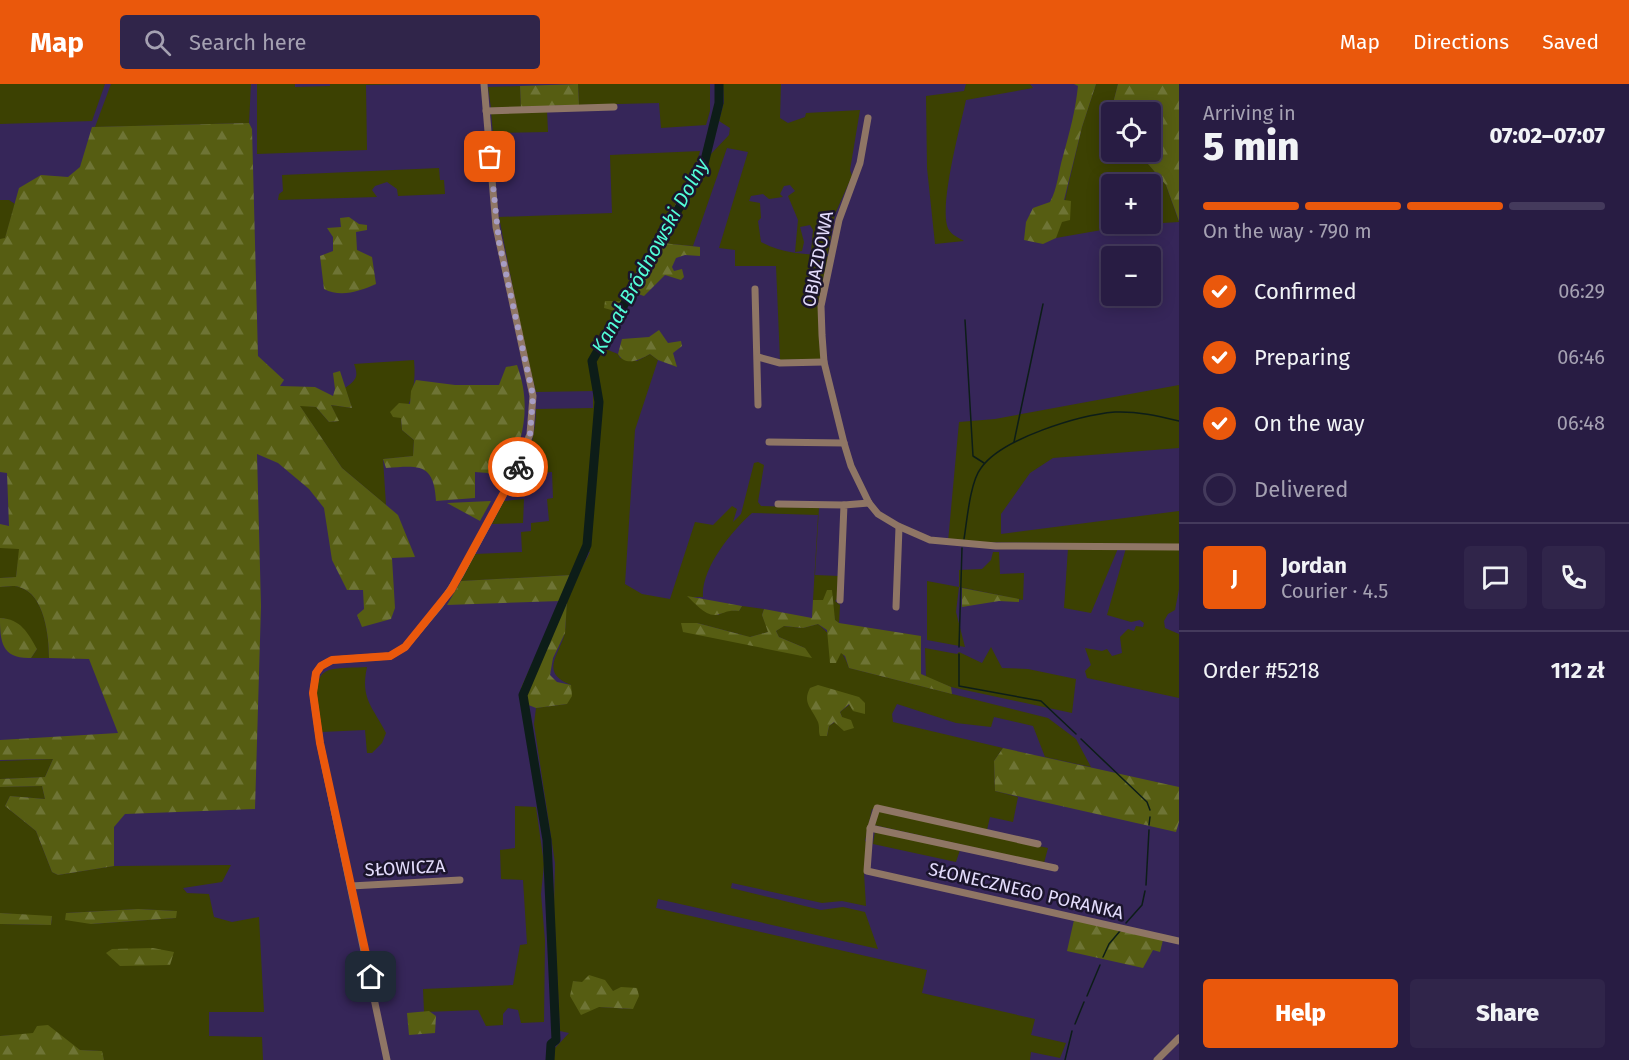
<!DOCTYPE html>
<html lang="en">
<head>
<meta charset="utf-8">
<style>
	:root { --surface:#281c43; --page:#30254a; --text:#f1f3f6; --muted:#a5a1b2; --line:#443a5c; --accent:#ea580c }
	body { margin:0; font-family:"Fira Sans",sans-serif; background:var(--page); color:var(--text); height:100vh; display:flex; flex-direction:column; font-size:22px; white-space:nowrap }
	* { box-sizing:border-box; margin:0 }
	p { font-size:20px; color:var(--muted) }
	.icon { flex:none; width:33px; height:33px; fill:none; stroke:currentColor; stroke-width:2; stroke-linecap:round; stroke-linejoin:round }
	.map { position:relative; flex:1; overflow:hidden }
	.drawer { display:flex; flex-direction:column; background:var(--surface); width:450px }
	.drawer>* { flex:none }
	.tools { position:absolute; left:1101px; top:18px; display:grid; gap:12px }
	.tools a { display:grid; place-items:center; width:60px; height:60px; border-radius:6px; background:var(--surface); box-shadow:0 3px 15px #0003,0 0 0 2px var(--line); font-size:30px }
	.pin { position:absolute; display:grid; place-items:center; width:51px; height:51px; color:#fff; margin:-26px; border-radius:12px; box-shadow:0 3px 9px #0006 }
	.courier { position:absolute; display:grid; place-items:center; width:60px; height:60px; margin:-30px; border:4px solid #ea580c; border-radius:50%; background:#fff; color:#222; box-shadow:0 2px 8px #0007 }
	.overview em { font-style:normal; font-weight:800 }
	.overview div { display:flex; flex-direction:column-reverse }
	.overview { display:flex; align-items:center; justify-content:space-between; height:102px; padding:0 24px }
	h1 { font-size:39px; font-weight:800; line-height:45px }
	.bar { display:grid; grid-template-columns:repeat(4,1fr); gap:9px 6px; align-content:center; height:72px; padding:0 24px }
	.bar i { height:8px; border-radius:4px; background:var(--line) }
	.bar .selected { background:var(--accent) }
	.bar p { grid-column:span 4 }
	.line { display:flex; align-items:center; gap:15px; padding:0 24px; border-top:2px solid var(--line) }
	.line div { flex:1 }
	.round { display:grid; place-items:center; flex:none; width:63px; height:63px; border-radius:6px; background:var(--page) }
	ol { padding:0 24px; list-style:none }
	li { display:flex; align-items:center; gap:18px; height:66px }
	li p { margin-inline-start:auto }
	li .icon { padding:6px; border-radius:50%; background:var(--accent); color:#fff; stroke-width:4 }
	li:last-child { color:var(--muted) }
	li i { width:33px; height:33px; border:3px solid var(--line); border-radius:50% }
	.primary-button { display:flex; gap:12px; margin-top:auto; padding:12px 24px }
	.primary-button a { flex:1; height:69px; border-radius:6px; background:var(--accent); color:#fff; font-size:24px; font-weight:800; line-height:69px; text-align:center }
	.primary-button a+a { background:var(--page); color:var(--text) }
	header { display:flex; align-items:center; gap:36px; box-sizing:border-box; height:84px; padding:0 30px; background:var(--accent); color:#fff }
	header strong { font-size:28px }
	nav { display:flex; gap:33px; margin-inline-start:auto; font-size:21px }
	.search { width:420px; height:54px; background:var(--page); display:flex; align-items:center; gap:15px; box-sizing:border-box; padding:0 21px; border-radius:6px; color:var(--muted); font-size:22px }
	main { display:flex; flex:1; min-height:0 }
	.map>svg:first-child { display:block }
</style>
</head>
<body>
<header>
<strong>Map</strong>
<div class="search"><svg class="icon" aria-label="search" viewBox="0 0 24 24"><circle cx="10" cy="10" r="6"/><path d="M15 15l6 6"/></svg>Search here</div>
<nav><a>Map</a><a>Directions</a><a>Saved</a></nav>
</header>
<main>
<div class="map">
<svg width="1179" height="976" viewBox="0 0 1179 976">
	<defs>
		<pattern id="forest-firs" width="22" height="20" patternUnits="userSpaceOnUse" patternTransform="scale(1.5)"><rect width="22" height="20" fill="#565d12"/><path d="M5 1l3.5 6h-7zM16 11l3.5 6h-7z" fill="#6e7435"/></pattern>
	</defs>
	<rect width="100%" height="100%" fill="#362659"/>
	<!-- green -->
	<g fill="#3c4102" fill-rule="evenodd">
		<polygon points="0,0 105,0 92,37 0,40"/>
		<polygon points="111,0 251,0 249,39 95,43"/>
		<polygon points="257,0 295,0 295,3 330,2 330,0 414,0 366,1 367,66 257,70"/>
		<polygon points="578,0 710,0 710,27 706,41 661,44 659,19 579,21"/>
		<path d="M723,0H781L780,34L788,39L805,33L806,29L860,26L850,86L852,92L835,130L828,170L811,168L813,146L810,141L800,143L804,158L802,167L795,168L798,136L788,112L795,107L790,101L784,102L780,110L783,113L769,115L763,110L751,112L749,117L760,119L761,134L758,137L761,158C785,171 806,169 832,173L821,214V275L780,276L776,182H735V166L719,164L748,68L727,64L693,162L661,159L697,99L709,72L729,51L730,44L719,37L724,18Z"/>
		<path d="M966,0H1030L1033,4L966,16C961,40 937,127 949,146C952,151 959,154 964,157L935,160L927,84L926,12L964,7Z"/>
		<path d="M1096,0H1118L1110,31L1112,68H1138L1166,101L1179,138L1130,141L1056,154L1082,43ZM1112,100H1150V140H1112Z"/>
		<polygon points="520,2 521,23 491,24 488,3"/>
		<polygon points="547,26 548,48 493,49 491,28"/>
		<path d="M700,67L695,86L620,217L605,218L615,227L592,269L598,273L603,264L618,270L620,274L637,277L650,270L658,276L635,346L625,500L642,510L670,515L695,438L713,441L732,422L737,425L733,438L741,430L754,379L758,378L764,381L758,418L761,422L819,424L815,491L839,492L838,514L835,517L840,521L839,539L835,536L832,520L823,516H813L818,431L752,429C732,447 701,484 703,513H688L718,531L728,526L739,527L742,522L764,525L762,531L769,548L750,553L697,539H681L805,564L779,553L776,547L783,542L803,544L818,540C831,550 844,569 849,584L1048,634L1076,655L1091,683L1045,673L1033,642L994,633L991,643L956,639L897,620L892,630L893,638L1003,664L994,677L995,707L1018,713L1013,738L990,733L987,746L872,725L865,757L868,759L864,789L866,822L842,817L822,819L732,799L731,804L821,826L843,823L865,828L878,865L658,815L656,824L927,886L922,909L1035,935L1031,951L1066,959L1060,974L1031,968L1030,976H554L555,964L569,949L560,947L554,823L555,779L534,640L536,624L567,620L571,601C540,589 558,572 564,552C567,541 565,529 567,519C569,502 583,483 590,468L582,466L572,491L461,497L475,470L522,468L521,448L531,447V439L549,437L547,415L553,414L552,388L519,390C530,369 536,349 536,325L593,324V307L536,308L523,255L499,133L612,129L610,71ZM859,613L840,628L842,633L829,642L827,652L813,627ZM573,897L613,907L633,925L599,923Z"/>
		<polygon points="439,84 440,96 444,96 445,110 398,112 397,105 387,98 375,102 372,106 377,113 278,116 279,110 283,107 282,91"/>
		<polygon points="0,116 9,116 15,120 5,155 0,155"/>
		<path d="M414,276C416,297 413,317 401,334L402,346L414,356L413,372L383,375L386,421L342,384L299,321L316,323L329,338L338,337L331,321L352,324L345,304C356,296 359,293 354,280Z"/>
		<polygon points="1179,301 1179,364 1053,374 1030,389 1001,430 1001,450 1179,427 1179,460 948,458 959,338 995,335"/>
		<polygon points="524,415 523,439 492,440 504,417"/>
		<polygon points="1119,462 1091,529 1064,524 1068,464"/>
		<polygon points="0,464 20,464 16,493 0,494"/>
		<polygon points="1126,464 1179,465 1179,505 1175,526 1168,530 1164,537 1165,544 1179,550 1179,614 1087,594 1085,587 1091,581 1085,564 1102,567 1107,565 1112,572 1122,569 1120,553 1128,545 1134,547 1136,542 1143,543 1144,539 1140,536 1131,538 1107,531"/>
		<polygon points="993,468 999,468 1000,490 1024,489 1023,516 959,503 959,486 982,485 991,476"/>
		<polygon points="927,497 959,503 956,528 965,563 927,556"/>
		<path d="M0,503C5,503 14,501 19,503C45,510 49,553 49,574H31L37,565L4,534H0Z"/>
		<polygon points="991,563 1002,584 1028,585 1076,595 1072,629 951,603 926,593 925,564 957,570 959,568 982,579"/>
		<path d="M367,583C360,615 373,623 386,649L382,659L372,669H367L365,646L321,648C318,632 308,593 329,586C340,583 355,584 367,583Z"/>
		<polygon points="53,675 45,693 0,695 0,677"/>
		<path d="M42,702L45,715L10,712L5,722L36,747L52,788L58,791L114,782L231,781L222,798L183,804L187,809L209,810L214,833L232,838L259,833L264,928H209V952L262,953L263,976H104L101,967L80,966L54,949L0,952V840L51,841L52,833L0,829V703ZM138,825L176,827V834L91,840L66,829Z"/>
		<polygon points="515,722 536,723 544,780 541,810 545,857 544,938 521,939 518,926 508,924 503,930 503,941 486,942 478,926 424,928 423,905 513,901 520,861 527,860 523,796 501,795 500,766 515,764"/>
		<polygon points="877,726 1048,764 1044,779 874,741"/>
		<polygon points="875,747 960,766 956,778 873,760"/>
	</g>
	<!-- forest -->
	<g fill="url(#forest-firs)">
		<polygon points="578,0 579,21 521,23 520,2"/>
		<path d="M1074,0H1096L1082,43L1064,116L1071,117L1070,136L1062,138L1056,154L1043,160L1024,156L1026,138L1033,124L1050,118C1058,103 1058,89 1063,72C1070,46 1075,29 1078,2Z"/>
		<polygon points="1118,0 1179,0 1179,137 1166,101 1138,68 1150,68 1150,28 1112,28 1110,31"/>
		<path d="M249,39L252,45L258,272L284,296L280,302L315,303L333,312L335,305L333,289L340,287L352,324L331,321L339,337L329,338L316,323L300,322L342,384L398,431L415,473L392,474L395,524L391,535L362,543L357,531L364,525L363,506H347L332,476L324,424L309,405L278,379L257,370L261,522L255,725L125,730L114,743V782L58,791L52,788L36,747L5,722L10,712L45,715L42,702L0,703V695L45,693L53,675L0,676V656L118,649L89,575L49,574C49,553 45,510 19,503C14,501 5,503 0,503V494L16,493L19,465L0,464V440L9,442L7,389L0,388V155L5,154L19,104L41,91L68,93L80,83L92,43Z"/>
		<polygon points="689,97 697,98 662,159 700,163 700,172 685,171 676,174 672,183 674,187 682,185 684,193 681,196 665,191 644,212 635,209 598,273 592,269 615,227 604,224 605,217 620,217"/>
		<path d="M349,133L359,140L367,141V146L356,148L357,166L372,173L376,200C360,207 341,214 324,205L320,172L333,167V153L327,144L341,143L340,134Z"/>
		<path d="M659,246L668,259L681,257L682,262L673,269L677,283L658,276L650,270C639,276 626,283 618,270L622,255L649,253Z"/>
		<path d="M517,281C533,325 522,360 503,400L488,389L475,388V414L436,417C434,378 418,382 386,384L383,375L413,372L414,356L402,346L401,334L393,333L390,328L399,319L410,320L411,307L416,296L455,301H499L506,283Z"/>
		<polygon points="491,417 480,437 447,419"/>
		<polygon points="572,491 561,516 567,517 565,549 553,574 550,591 557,598 571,601 572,612 567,620 536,624 521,618 521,604 560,517 447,521 461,497"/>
		<polygon points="962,504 1019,515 1019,518 999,517 962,523"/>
		<polygon points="827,506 832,506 835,536 839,539 921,552 921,590 951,603 952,610 849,584 845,572 841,569 836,579 830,579 827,546 818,540 803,544 784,542 776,547 779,553 805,564 812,574 683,548 681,539 697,539 750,553 768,548 762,531 764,525 812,534 813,516 823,516"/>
		<path d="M687,512L742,522L739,527C730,526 728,527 720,530C707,535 696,520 687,512Z"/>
		<path d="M0,534C21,535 28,549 37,565L31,574C2,575 0,558 0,534Z"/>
		<path d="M818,601L859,613L865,619V630L853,627L849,620L840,628L842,633L851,636L854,644L844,647L834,638L829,642L827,652H820C818,647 820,644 818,638C812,624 802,619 810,604Z"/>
		<polygon points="1003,664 1179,703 1179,738 1176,748 995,707 994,677"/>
		<polygon points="138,825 177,827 176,834 91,840 65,836 66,829"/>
		<polygon points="0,829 52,832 51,841 0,840"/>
		<polygon points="1074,836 1163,856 1160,868 1153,866 1143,884 1067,867"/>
		<polygon points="153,864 174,868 170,881 120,882 106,869 112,865"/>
		<polygon points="589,891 605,896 613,907 621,903 637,904 639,912 633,925 599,923 581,931 570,912 573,897 582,898"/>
		<polygon points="429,927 436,932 435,949 409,951 407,929"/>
		<polygon points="48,941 80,966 102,967 104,976 0,976 0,952 33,949 37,942"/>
	</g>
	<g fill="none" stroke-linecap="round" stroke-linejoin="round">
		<!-- stream -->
		<g stroke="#0d1d18" stroke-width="1.5">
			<polyline points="965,236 973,372 984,379"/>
			<polyline points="1014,358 1043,220"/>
			<path d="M964,455C967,437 970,398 981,384C1002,354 1080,331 1115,328C1137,327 1158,332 1179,337"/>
			<polyline points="959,563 962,464"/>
			<polyline points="959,570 959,602 1041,617 1076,650"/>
			<polyline points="1081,655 1147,718 1150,726"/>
			<polyline points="1149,741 1150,733"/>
			<polyline points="1146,801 1149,746"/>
			<polyline points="1126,839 1142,821 1145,807"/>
			<polyline points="1103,873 1109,860 1120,847"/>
			<polyline points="1087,912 1100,881"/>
			<polyline points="1075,940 1084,918"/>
			<polyline points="1065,976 1072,947"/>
		</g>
		<!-- river -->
		<polyline stroke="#0d1d18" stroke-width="9" points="550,976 551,960 556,956 547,756 523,611 587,461 599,318 592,277 704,80 719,19 719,0"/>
		<!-- minor -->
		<g stroke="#8f7665" stroke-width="7">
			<polyline points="486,27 614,23"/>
			<polyline points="868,34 860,79 839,136 821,222 822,251 824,278 844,359 851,382 869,419 878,430 898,442 930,456 996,462 1179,463"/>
			<polyline points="755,205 758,321"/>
			<polyline points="758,273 780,279 824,278"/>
			<polyline points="769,358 844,359"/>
			<polyline points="778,420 844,421"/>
			<polyline points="840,516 844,421 869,419"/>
			<polyline points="896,523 899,443"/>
			<polyline points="870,744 1055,784"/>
			<polyline points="1038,760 877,724 870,746 867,787 1179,857"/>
			<polyline points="351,802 460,796"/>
			<polyline points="387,976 320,659 313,609 316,589 321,582 332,576 390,572 405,563 440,521 460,491 515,389 530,350 533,312 496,143 484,0"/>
			<polyline points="1157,976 1179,954"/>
		</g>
	</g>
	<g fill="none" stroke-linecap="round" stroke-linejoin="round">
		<!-- done -->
		<polyline stroke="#a79dc4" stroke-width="6" stroke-dasharray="0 10.8" points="490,73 499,158 533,312 530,350 518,383"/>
		<!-- route -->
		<polyline stroke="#ea580c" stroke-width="8" points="371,893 320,659 313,609 316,589 321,582 332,576 390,572 405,563 451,506 518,383"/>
	</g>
	<g text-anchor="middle" stroke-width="5" stroke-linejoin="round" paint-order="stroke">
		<!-- street labels -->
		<g font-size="18" fill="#e4ddfd" stroke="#1b152c">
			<text transform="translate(818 175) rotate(-79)" y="6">OBJAZDOWA</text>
			<text transform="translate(405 784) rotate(-3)" y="6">SŁOWICZA</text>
			<text transform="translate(1026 807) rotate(13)" y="6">SŁONECZNEGO PORANKA</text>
		</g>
		<!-- water labels -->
		<g font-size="20" font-style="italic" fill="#52fdd8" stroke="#1b152c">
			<text transform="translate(650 172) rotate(-61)" y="7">Kanał Bródnowski Dolny</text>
		</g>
	</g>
</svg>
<div class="tools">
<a><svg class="icon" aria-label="locate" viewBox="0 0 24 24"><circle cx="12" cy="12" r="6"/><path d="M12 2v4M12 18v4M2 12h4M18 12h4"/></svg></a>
<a>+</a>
<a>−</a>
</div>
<div class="pin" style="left:490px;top:73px;background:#ea580c"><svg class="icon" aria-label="bag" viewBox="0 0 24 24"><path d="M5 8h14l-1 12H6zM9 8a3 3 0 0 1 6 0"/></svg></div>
<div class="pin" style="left:371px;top:893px;background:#1f2937"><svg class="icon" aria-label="home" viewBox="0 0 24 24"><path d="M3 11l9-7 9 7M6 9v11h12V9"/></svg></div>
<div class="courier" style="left:518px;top:383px"><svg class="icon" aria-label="bike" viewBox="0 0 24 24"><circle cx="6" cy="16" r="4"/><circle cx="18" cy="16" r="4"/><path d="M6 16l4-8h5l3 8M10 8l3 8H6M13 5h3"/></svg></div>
</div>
<section class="drawer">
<div class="overview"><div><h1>5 min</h1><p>Arriving in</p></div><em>07:02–07:07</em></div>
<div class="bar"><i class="selected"></i><i class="selected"></i><i class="selected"></i><i></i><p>On the way · 790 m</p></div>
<ol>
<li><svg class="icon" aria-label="check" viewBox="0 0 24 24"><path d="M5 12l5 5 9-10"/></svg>Confirmed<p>06:29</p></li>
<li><svg class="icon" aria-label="check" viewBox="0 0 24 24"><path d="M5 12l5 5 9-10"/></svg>Preparing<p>06:46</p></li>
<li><svg class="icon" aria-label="check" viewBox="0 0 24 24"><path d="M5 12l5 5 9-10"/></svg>On the way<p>06:48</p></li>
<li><i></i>Delivered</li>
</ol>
<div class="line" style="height:108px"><b class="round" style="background:var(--accent);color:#fff">J</b><div><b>Jordan</b><p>Courier · 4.5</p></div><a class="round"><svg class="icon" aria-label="chat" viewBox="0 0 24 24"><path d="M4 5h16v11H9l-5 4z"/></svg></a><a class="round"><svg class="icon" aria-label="phone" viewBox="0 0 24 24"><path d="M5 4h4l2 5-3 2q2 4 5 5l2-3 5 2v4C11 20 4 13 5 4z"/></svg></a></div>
<div class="line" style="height:78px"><div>Order #5218</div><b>112 zł</b></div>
<div class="primary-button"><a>Help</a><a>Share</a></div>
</section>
</main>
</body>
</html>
